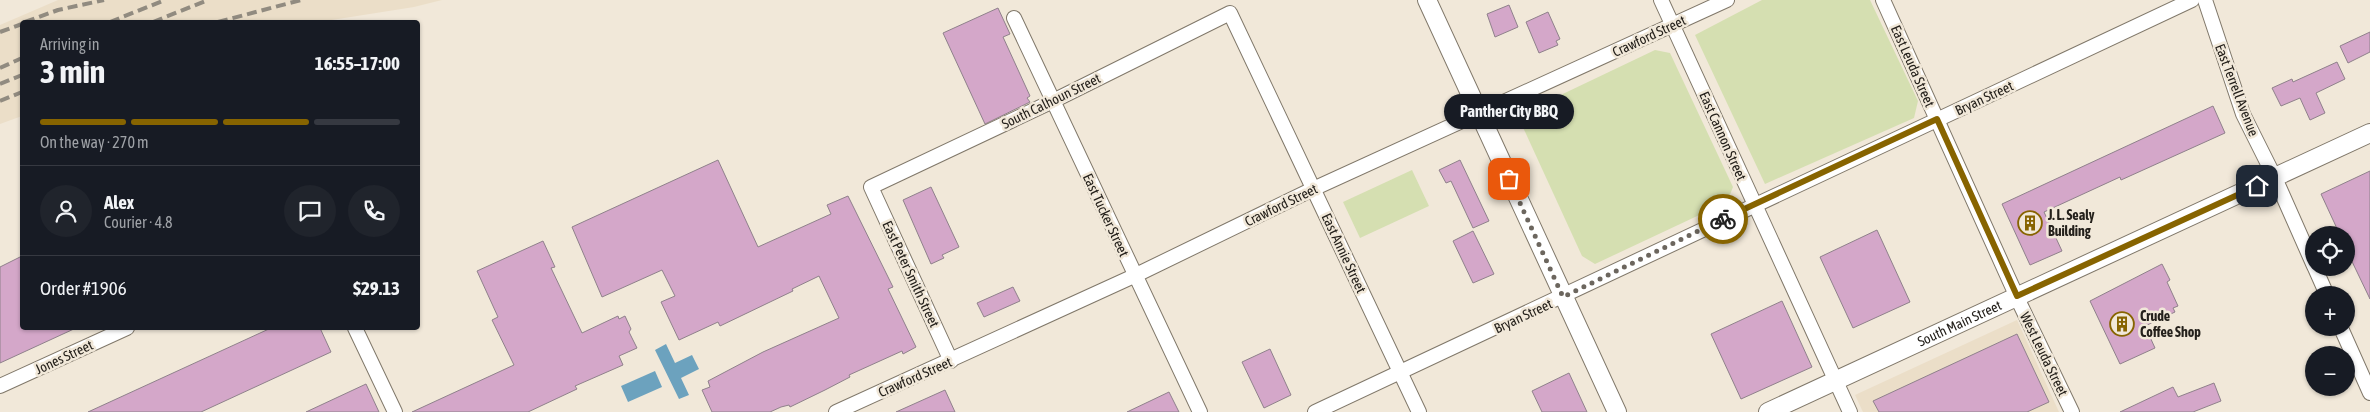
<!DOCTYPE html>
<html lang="en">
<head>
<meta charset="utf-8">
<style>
	:root { --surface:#171b24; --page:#20242c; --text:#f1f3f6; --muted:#9ea1a6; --line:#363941; --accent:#876400 }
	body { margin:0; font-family:"Asap Condensed",sans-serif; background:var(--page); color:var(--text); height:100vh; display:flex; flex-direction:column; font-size:19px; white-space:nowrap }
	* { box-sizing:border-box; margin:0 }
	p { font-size:16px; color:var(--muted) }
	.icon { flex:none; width:28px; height:28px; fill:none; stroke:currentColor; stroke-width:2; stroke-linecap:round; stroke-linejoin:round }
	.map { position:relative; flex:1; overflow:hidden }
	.side { position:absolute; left:20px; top:20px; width:400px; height:310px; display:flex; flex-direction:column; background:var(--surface); border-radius:5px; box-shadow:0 1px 4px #0004 }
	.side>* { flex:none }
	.fabs { position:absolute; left:2305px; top:226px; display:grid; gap:10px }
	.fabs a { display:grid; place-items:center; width:50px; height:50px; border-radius:50%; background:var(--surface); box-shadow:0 1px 4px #0004; font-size:25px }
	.pin { position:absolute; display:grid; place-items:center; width:42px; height:42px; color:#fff; margin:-21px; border-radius:10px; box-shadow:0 2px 8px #0006 }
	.courier { position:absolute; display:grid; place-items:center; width:50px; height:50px; margin:-25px; border:4px solid #876400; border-radius:50%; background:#fff; color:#222; box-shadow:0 1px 6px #0007 }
	.bubble { position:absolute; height:35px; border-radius:18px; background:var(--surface); box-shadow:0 1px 4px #0004; font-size:16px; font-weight:700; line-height:35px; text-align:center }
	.head em { font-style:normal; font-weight:700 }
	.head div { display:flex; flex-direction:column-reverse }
	.head { display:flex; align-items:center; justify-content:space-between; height:85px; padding:0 20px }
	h1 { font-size:32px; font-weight:700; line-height:38px }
	.bar { display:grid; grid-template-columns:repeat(4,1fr); gap:8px 5px; align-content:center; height:60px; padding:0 20px }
	.bar i { height:6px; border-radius:4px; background:var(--line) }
	.bar .current { background:var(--accent) }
	.bar p { grid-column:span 4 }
	.line { display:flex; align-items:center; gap:12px; padding:0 20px; border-top:1px solid var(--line) }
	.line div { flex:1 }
	.round { display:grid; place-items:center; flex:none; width:52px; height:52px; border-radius:26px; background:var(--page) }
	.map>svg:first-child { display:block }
</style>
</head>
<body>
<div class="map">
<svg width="2370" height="412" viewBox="0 0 2370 412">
	<rect width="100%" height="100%" fill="#f1e8d9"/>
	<!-- built -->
	<g fill="#ebdec8">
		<polygon points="58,0 442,0 414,7 319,22 22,22 22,116 0,124 0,25"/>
		<polygon points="2017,320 2059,412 1863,412 1855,395"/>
	</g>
	<!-- green -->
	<g fill="#d5dfb1">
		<polygon points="1762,0 1870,0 1918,101 1914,118 1765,184 1695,35"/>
		<polygon points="1655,50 1670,53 1733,187 1727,202 1595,264 1582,256 1521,123 1525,112"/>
		<polygon points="1412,170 1429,206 1360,238 1343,202"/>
	</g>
	<!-- water -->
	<g fill="#6ca2be">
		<polygon points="666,344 675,363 692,355 699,369 681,378 689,395 679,399 655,350"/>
		<polygon points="655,371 662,387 628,402 621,386"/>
	</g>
	<!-- building -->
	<g fill="#d4a7c9" stroke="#8f818b">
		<polygon points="1509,5 1518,27 1495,37 1487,14"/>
		<polygon points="998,8 1010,34 1003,37 1030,96 1027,98 1030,102 985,124 943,33"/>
		<polygon points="1548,12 1560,39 1556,41 1558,45 1539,53 1526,22"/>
		<polygon points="2370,32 2370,52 2348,63 2340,46"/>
		<polygon points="2337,62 2345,79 2316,93 2325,113 2310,120 2300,98 2281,106 2272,88 2292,79 2293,82"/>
		<polygon points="2213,106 2225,133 2121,180 2120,177 2044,212 2062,251 2030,265 2002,204"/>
		<polygon points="718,160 758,247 831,214 827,205 848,196 893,287 888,289 916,347 903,354 902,351 849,375 850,377 825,390 790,407 789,405 781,407 770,412 712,412 702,390 710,387 708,381 763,352 839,318 819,276 792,289 793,291 720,326 718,322 679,340 661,302 675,296 662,270 602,297 572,227"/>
		<polygon points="1460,160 1489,221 1473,228 1451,181 1446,183 1439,170"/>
		<polygon points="2370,171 2370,299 2346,249 2346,235 2340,235 2321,194"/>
		<polygon points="931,187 959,247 942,255 944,258 931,264 903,200"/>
		<polygon points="1877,230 1910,302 1853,328 1820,257"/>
		<polygon points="1473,231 1494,274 1473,283 1453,241"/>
		<polygon points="543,241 555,267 551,268 582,333 618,316 619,319 625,316 631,329 629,332 637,348 619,356 623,365 575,386 577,389 528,412 412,412 514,365 492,320 498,317 477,271"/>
		<polygon points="22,256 22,328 76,328 0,363 0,267"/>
		<polygon points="2162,264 2170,280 2167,282 2178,306 2173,308 2175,312 2145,326 2155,348 2120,364 2090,301"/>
		<polygon points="1013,287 1020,301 984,317 977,303"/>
		<polygon points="1782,301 1812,367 1741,399 1711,334"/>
		<polygon points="271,328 320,328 331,352 201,412 88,412"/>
		<polygon points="2017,334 2049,402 2027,412 1879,412 1873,401"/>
		<polygon points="1270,349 1291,395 1264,408 1242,362"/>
		<polygon points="1569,373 1587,412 1542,412 1532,391"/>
		<polygon points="2214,383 2221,401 2193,412 2120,412 2173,387 2178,397"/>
		<polygon points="366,384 379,412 306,412"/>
		<polygon points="945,390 955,412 896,412"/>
		<polygon points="1169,392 1179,412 1127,412"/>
	</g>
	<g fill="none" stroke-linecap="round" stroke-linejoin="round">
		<!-- minor casing -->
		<g stroke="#80786a" stroke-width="16">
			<g id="minor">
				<polyline points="1661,0 1850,412"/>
				<polyline points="1883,0 2021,306 2072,412"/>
				<polyline points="2205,0 2243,114 2275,178 2314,266"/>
				<polyline points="1014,18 1200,412"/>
				<polyline points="2315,268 2327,295"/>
				<polyline points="355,328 395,412"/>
				<polyline points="2341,328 2370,393"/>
				<polyline points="951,361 871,187 1053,101 1230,13 1419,412"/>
				<polyline points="0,386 127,328"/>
				<polyline points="836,412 1134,276 1313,189 1727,0"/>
				<polyline points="1315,412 2192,0"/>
			</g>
		</g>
		<!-- tertiary casing -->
		<g stroke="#80786a" stroke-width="20">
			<g id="tertiary">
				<polyline points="1427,0 1617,412"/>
				<path id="s1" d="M1768,412L2370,133"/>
			</g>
		</g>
		<!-- minor -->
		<use href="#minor" stroke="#fff" stroke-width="14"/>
		<!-- tertiary -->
		<use href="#tertiary" stroke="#fff" stroke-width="18"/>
		<!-- rail -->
		<g stroke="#918b80" stroke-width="4" stroke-dasharray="10 5" stroke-linecap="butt">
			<polyline points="25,22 58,10 104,0"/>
			<polyline points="110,22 165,0"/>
			<polyline points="153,22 208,0"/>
			<polyline points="218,22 301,0"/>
			<polyline points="0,32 22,24"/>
			<polyline points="0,68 22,58"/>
			<polyline points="0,84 22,75"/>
			<polyline points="0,101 22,92"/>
		</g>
	</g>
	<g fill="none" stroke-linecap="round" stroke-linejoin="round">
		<!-- done -->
		<polyline stroke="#6c665e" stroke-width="5" stroke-dasharray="0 9" points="1509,179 1563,297 1723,219"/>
		<!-- route -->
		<polyline stroke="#876400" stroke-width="6" points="1723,219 1937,119 2017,296 2257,186"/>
	</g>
	<!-- icons -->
	<defs>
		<g id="building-ring" transform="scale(1.25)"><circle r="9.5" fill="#f1e8d9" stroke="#876400" stroke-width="1.5"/><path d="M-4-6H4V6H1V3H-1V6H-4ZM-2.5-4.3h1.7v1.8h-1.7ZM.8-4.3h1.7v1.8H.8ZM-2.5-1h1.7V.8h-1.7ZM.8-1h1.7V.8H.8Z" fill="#876400"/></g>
	</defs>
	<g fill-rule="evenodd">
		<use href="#building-ring" x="2030" y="223"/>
		<use href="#building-ring" x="2122" y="324"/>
	</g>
	<g text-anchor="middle" stroke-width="5" stroke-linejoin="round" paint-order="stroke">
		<!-- street labels -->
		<g font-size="14" fill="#24201b" stroke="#f1e8d9">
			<text transform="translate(1649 36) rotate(-25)" y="5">Crawford Street</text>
			<text transform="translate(1913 66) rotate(66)" y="5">East Leuda Street</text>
			<text transform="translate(2237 90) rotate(69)" y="5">East Terrell Avenue</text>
			<text transform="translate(1984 98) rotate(-25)" y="5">Bryan Street</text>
			<text transform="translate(1051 101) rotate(-26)" y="5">South Calhoun Street</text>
			<text transform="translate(1723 136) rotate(66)" y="5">East Cannon Street</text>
			<text transform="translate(1281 205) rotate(-26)" y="5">Crawford Street</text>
			<text transform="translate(1106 215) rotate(65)" y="5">East Tucker Street</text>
			<text transform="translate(1344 253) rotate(65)" y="5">East Annie Street</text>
			<text transform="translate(911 274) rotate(65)" y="5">East Peter Smith Street</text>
			<text transform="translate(1523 316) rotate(-25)" y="5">Bryan Street</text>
			<text dy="5" stroke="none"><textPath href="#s1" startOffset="211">South Main Street</textPath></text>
			<text transform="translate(2044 354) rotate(64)" y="5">West Leuda Street</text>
			<text transform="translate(64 357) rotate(-25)" y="5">Jones Street</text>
			<text transform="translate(915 377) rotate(-24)" y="5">Crawford Street</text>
		</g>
		<!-- poi labels -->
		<g font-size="14" font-weight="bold" fill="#24201b" stroke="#f1e8d9" text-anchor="start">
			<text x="2048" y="220">J. L. Sealy<tspan x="2048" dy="16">Building</tspan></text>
			<text x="2140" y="321">Crude<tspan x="2140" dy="16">Coffee Shop</tspan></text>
		</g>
	</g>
</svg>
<div class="fabs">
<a><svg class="icon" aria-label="locate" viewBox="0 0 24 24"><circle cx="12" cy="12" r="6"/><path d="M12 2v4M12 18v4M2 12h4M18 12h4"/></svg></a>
<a>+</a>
<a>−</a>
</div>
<div class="pin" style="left:1509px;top:179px;background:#ea580c"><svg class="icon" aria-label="bag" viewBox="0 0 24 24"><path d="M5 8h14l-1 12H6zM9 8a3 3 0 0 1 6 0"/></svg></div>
<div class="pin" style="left:2257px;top:186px;background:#1f2937"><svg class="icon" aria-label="home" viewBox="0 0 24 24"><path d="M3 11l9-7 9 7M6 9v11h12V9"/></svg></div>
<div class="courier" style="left:1723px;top:219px"><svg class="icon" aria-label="bike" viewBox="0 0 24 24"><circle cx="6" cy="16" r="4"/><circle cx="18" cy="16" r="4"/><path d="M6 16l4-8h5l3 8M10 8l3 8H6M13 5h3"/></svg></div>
<div class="bubble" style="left:1444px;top:94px;width:130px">Panther City BBQ</div>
<section class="side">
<div class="head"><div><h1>3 min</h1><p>Arriving in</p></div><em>16:55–17:00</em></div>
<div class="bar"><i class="current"></i><i class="current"></i><i class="current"></i><i></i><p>On the way · 270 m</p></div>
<div class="line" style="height:90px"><a class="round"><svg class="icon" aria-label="person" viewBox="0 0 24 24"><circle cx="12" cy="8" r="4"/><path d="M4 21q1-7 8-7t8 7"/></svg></a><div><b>Alex</b><p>Courier · 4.8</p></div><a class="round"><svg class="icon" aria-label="chat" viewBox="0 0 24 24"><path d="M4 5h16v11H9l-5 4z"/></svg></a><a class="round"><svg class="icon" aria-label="phone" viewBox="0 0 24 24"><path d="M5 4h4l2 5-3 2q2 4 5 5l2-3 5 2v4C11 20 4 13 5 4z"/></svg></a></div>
<div class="line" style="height:65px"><div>Order #1906</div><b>$29.13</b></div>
</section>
</div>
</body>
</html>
